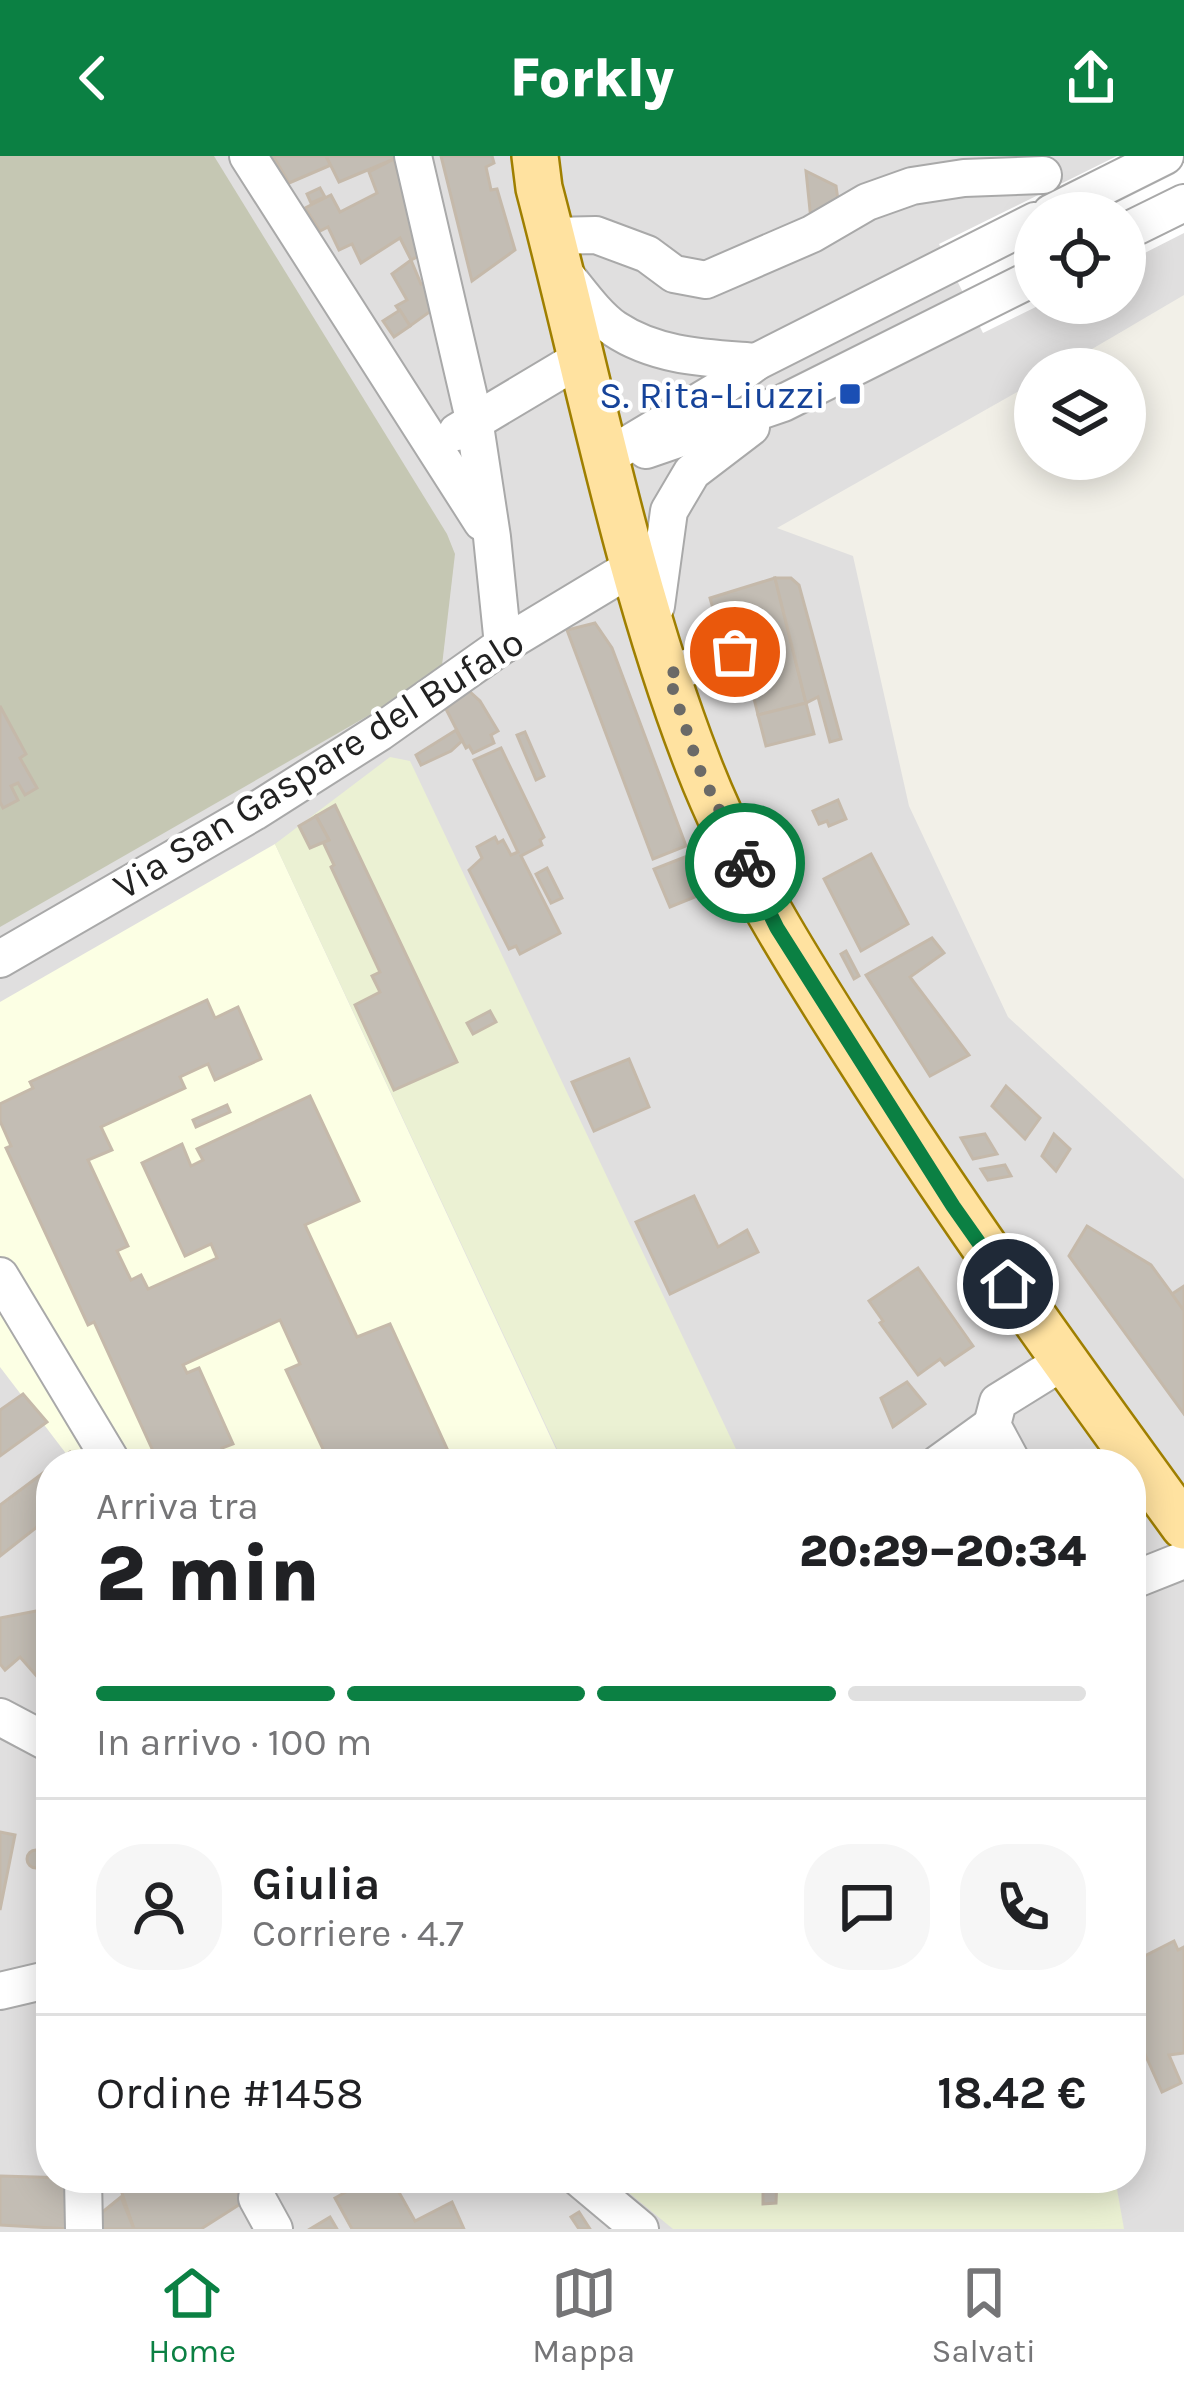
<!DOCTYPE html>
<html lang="it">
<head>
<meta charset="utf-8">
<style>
	:root { --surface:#fff; --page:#f6f6f6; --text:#202124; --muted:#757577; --line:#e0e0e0; --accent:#0b8043 }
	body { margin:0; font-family:Karla,sans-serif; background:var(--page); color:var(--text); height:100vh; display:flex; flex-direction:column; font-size:45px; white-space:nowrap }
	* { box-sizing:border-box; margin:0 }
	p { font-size:39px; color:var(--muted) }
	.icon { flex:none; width:66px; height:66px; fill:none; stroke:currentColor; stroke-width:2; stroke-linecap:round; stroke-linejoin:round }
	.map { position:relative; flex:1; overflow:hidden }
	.side { position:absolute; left:36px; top:1293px; width:1110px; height:744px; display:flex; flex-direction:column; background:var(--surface); border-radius:48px; box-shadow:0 6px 30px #0003 }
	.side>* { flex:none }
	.tools { position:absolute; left:1014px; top:36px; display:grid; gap:24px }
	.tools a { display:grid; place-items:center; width:132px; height:132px; border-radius:50%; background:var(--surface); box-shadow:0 6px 30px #0003; font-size:60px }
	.pin { position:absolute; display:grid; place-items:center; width:102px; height:102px; color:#fff; margin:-51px; border:6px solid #fff; border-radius:50%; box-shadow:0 3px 12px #0007 }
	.courier { position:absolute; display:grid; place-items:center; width:120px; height:120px; margin:-60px; border:9px solid #0b8043; border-radius:50%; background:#fff; color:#222; box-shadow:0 3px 15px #0007 }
	.summary em { font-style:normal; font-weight:800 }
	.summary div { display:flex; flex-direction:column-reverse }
	.summary { display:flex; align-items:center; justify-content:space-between; height:204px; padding:0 60px }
	h1 { font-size:78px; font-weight:800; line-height:90px }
	.bar { display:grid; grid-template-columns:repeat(4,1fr); gap:18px 12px; align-content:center; height:144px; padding:0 60px }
	.bar i { height:15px; border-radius:9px; background:var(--line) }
	.bar .current { background:var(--accent) }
	.bar p { grid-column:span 4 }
	.line { display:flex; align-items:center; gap:30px; padding:0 60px; border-top:3px solid var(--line) }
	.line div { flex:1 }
	.round { display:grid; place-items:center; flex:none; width:126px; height:126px; border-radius:48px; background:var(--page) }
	header { display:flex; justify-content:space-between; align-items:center; height:156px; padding:0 60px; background:var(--accent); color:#fff; font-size:54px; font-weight:800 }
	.tab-bar { display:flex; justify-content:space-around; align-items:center; height:168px; border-top:3px solid var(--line); background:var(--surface); font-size:33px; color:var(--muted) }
	.tab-bar a { display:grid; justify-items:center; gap:6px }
	.tab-bar .current { color:var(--accent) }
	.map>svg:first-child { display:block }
</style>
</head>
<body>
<header><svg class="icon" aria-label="back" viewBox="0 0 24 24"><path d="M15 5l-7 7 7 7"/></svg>Forkly<svg class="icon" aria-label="share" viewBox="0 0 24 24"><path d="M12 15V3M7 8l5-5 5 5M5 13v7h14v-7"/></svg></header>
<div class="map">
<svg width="1184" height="2073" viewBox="0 0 1184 2073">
	<rect width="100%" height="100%" fill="#f2f0e8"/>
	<!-- residential -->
	<path fill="#e0dfdf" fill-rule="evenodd" d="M0,0H1184V139L1058,213H1035V226L777,372L853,400L909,650L1008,861L1184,1023V2073H0ZM1035,57H1125V147H1035ZM51,1308H1131V2022H51Z"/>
	<!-- education -->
	<polygon fill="#fcffe4" points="275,688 563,1308 74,1308 0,1211 0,846"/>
	<!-- construction -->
	<polygon fill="#c5c7b3" points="0,0 214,0 447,378 455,398 441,518 0,771"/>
	<!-- farmland -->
	<g fill="#ebf1d3">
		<polygon points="390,601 410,605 743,1308 564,1308 275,688"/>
		<polygon points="611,2022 1115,2022 1124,2073 673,2073"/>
	</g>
	<!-- pier -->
	<polygon fill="#fff" points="1117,0 1184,0 1184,77 1125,107 1125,57 1035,57 1035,147 1044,147 983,177 939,88"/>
	<!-- building -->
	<g fill="#c3bdb4" stroke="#c5b9aa" stroke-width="3">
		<polygon points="273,0 326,0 331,9 289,27"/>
		<polygon points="326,0 394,0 394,3 339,26"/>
		<polygon points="441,0 492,0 494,7 486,11 490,29 491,34 497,33 515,94 472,125"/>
		<polygon points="394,3 421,99 411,104 400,82 361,107 352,88 339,94 328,71 320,75 305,52 331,39 340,56 377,37 369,16"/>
		<polygon points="806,15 836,30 838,44 811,64"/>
		<polygon points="320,32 325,41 311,47 307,38"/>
		<polygon points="411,104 421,128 428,127 435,152 410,170 396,150 407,144 392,118"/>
		<polygon points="400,154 410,170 394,181 383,165"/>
		<polygon points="775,422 806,547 758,559 732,452 714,456 710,442"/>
		<polygon points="775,422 791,422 799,429 841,583 830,586 818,541 806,547"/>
		<polygon points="595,467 612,492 686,690 653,703 567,474"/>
		<polygon points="468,534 480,545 498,575 491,579 494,587 473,597 469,590 466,592 446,553"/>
		<polygon points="806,547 814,578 766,590 758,559"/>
		<polygon points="0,550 26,598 20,602 37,632 25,639 18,627 11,630 18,644 3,652 0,646"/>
		<polygon points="456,574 462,585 451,595 421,609 416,599"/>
		<polygon points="525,576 544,620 536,624 517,579"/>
		<polygon points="501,592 544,681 540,684 542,689 521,700 560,777 520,798 516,790 509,793 469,714 482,702 477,691 495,681 498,687 503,684 511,699 518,696 474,604"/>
		<polygon points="838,644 846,663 829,670 827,665 819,668 813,655"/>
		<polygon points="335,649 457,906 394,934 355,849 380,836 372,820 380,816 331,711 334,709 323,686 329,684 316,660"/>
		<polygon points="316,660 329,684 310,692 299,670"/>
		<polygon points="871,698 908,768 861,795 824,723"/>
		<polygon points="685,701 700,739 670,751 654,713"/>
		<polygon points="547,712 562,742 551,747 536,718"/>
		<polygon points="932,782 944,797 910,821 969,899 930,920 866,819"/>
		<polygon points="846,795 859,820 854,823 841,798"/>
		<polygon points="207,844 215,862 238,851 261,903 215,924 208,908 180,921 185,932 101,971 112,994 88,1004 128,1090 117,1095 131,1124 141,1119 148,1133 217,1102 211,1088 185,1100 142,1007 182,988 191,1010 203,1004 197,993 310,940 359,1045 305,1069 357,1181 390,1168 454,1308 330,1308 286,1214 300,1208 280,1164 183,1209 187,1217 199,1212 233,1288 222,1292 229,1308 159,1308 94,1166 88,1169 6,992 11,990 0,965 0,948 33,932 30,926"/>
		<polygon points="490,855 496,866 473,878 467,867"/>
		<polygon points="629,903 649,951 594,975 572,926"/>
		<polygon points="1006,930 1040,962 1025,983 992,950"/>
		<polygon points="227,949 230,956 196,971 193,964"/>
		<polygon points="985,978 997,998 973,1003 961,982"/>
		<polygon points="1054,978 1070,993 1056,1015 1042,1000"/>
		<polygon points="1005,1009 1011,1020 988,1024 981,1013"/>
		<polygon points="694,1040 718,1091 747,1074 758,1096 670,1138 636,1066"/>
		<polygon points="1087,1070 1151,1109 1184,1154 1184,1258 1069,1100"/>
		<polygon points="918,1112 973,1190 945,1209 940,1203 918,1219 880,1167 883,1165 869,1145"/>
		<polygon points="1184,1130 1184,1150 1182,1152 1172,1138"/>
		<polygon points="907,1226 925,1248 893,1271 881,1242"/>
		<polygon points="23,1238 47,1266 0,1300 0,1254"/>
		<polygon points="70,1296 80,1308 54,1308"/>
		<polygon points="51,1311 51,1360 0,1400 0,1349"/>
		<polygon points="51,1452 51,1530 48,1533 20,1501 5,1514 0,1508 0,1462"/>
		<polygon points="0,1676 15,1679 0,1754"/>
		<circle cx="36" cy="1703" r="9"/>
		<polygon points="1174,1785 1178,1794 1184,1791 1184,1897 1169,1899 1181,1927 1162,1936 1131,1867 1131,1807"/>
		<polygon points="0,2020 70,2022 70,2073 0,2069"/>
		<polygon points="117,2022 254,2022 237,2036 245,2045 201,2073 134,2073"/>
		<polygon points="371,2022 391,2022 415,2065 452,2046 464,2073 352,2073 335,2042"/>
		<polygon points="763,2022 777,2022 776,2047 763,2048"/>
		<polygon points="121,2041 134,2073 100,2073 100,2058"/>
		<polygon points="579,2056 590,2073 579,2073 571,2061"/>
		<polygon points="330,2061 337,2073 310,2073"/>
	</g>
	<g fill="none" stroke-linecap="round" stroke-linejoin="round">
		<!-- minor casing -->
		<g stroke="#a9a9a9" stroke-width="40">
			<g id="minor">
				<polyline points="248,0 482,366"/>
				<polyline points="413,0 474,263 492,381 503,489"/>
				<polyline points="1051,57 1165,0"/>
				<polyline points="1125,76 1184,47"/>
				<polyline points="551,80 596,79 647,98 674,118 706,124 812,78 867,46 912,30 964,22 1043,19"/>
				<path d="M563,116C579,135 595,159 615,173C657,201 708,202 756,206"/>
				<polyline points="457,276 581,202"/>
				<polyline points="646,294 783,247 1035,121"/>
				<polyline points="607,301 717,235 756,206 1035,65"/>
				<polyline points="656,450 669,355 692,316 751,271"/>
				<polyline points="668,518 735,496"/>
				<polyline points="0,803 254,656 380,576 503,489 636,409"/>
				<polyline points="0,1120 113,1308"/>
				<polyline points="938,1308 992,1269"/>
				<polyline points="1013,1308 992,1269 998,1246 1064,1205"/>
				<polyline points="1131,1425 1184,1404"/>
				<polyline points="0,1561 51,1588"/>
				<polyline points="0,1835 51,1823"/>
				<polyline points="83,2022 84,2073"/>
				<polyline points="579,2022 640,2073"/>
				<polyline points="257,2042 274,2073"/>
			</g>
		</g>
		<!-- major casing -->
		<g stroke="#9f7f00" stroke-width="50">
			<path id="major" d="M535,0L539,32C589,222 627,425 698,608C738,712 799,808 859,902C961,1063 1072,1216 1184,1370"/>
		</g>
		<!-- minor -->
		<use href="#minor" stroke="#fff" stroke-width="36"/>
		<!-- major -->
		<use href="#major" stroke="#ffe2a0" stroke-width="45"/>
	</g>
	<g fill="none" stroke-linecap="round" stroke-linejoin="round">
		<!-- done -->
		<polyline stroke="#6b6a67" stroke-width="12" stroke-dasharray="0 21.6" points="735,496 668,518 699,612 745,707"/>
		<!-- route -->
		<polyline stroke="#0b8043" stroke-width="15" points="745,707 777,772 953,1050 1008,1128"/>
	</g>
	<!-- markers -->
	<rect fill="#1a4fb4" stroke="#fff" stroke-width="4.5" x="838" y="226" width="24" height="24" rx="6"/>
	<g text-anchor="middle" stroke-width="9" stroke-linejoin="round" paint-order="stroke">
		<!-- transit labels -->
		<g font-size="39" fill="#164399" stroke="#fff" text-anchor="end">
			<text x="826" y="252">S. Rita-Liuzzi</text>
		</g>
		<!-- street labels -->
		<g font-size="39" fill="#222" stroke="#fff">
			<text transform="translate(318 607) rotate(-32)" y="14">Via San Gaspare del Bufalo</text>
		</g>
	</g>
</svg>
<div class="tools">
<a><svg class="icon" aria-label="locate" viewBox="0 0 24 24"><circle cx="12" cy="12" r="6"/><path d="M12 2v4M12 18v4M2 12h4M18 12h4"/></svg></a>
<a><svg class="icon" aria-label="layers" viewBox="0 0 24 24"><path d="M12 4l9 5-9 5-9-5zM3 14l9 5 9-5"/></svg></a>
</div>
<div class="pin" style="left:735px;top:496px;background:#ea580c"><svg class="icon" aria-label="bag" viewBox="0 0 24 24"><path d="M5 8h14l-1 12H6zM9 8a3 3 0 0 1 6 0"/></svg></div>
<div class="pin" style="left:1008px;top:1128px;background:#1f2937"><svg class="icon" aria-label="home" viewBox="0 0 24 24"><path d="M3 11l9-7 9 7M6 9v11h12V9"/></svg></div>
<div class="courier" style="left:745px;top:707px"><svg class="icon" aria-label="bike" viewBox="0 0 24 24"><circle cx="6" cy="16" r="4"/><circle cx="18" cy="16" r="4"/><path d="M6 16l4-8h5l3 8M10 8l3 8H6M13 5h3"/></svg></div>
<section class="side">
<div class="summary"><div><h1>2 min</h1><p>Arriva tra</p></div><em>20:29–20:34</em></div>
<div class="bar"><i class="current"></i><i class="current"></i><i class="current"></i><i></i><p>In arrivo · 100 m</p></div>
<div class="line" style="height:216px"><a class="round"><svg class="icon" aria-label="person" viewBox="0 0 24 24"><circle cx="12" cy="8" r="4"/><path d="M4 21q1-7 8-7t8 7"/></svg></a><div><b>Giulia</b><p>Corriere · 4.7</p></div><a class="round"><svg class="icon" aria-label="chat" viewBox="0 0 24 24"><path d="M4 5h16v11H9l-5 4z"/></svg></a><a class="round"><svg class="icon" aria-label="phone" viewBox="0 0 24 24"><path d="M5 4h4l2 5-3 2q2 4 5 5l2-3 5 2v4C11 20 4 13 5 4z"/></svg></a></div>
<div class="line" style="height:156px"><div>Ordine #1458</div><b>18.42 €</b></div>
</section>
</div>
<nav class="tab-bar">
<a class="current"><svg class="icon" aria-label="home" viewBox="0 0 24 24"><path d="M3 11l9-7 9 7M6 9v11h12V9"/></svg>Home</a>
<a><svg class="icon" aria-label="map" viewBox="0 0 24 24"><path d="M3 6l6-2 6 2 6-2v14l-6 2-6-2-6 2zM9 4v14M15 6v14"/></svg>Mappa</a>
<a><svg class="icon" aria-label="saved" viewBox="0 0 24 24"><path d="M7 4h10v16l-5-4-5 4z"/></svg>Salvati</a>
</nav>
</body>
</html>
